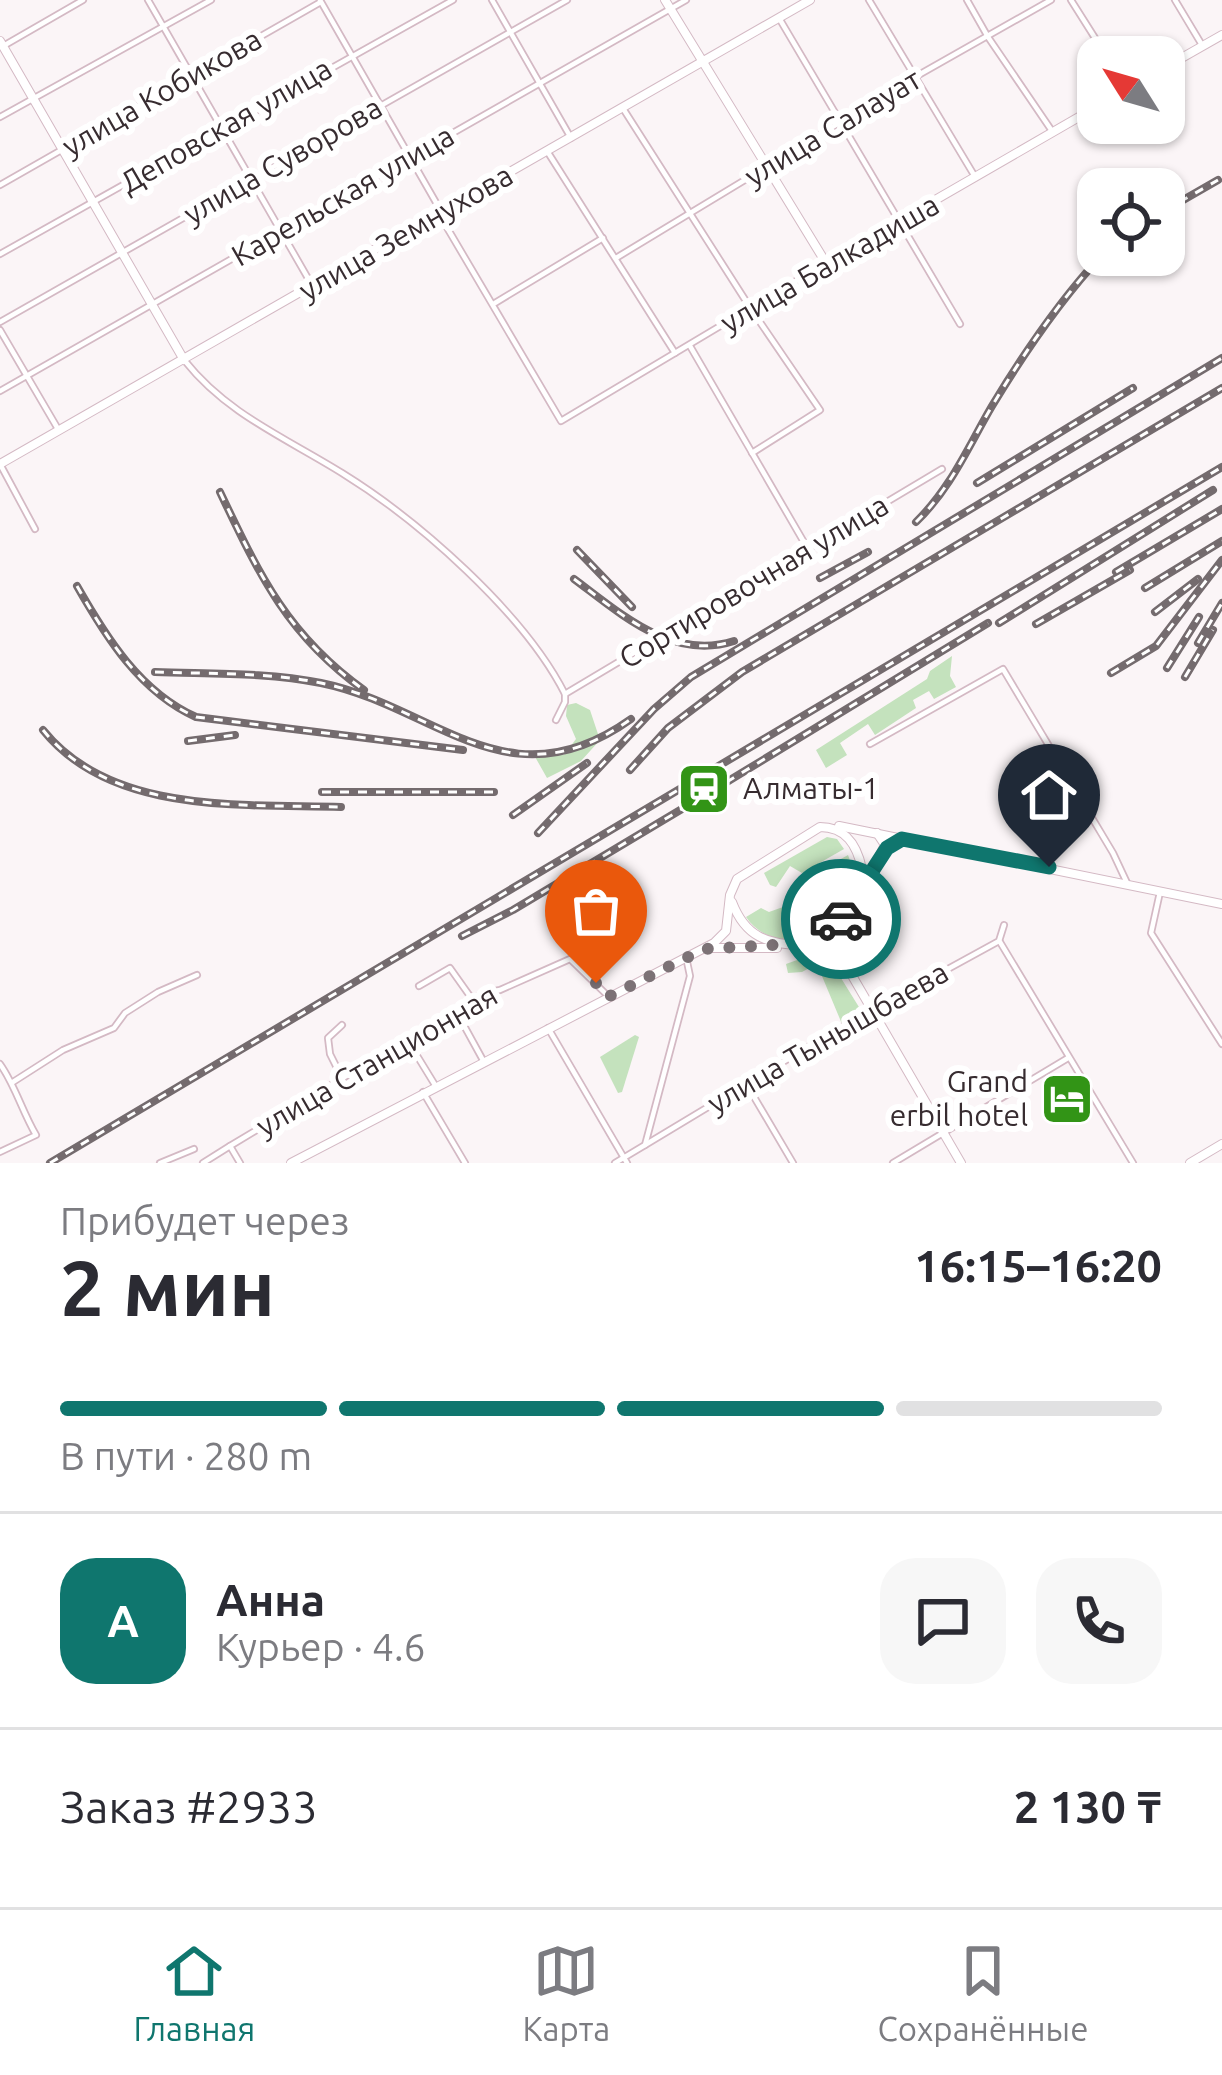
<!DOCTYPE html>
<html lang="ru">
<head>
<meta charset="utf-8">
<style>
	:root { --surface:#fff; --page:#f7f7f7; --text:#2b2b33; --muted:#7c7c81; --line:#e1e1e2; --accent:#0f766e }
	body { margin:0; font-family:Ubuntu,sans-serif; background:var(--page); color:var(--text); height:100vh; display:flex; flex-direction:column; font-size:45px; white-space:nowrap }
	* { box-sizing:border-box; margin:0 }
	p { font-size:39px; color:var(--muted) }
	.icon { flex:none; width:66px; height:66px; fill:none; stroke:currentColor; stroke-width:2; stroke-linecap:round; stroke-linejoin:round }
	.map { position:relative; height:1163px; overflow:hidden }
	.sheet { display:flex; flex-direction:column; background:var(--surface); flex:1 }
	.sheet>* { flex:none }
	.needle { width:78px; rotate:307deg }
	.controls { position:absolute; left:1077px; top:36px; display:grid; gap:24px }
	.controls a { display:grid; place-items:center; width:108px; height:108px; border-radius:24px; background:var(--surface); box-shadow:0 3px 9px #0004; font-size:60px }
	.pin { position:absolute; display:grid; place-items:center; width:102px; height:102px; color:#fff; margin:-123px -51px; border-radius:50% 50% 50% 0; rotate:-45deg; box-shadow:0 0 12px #0007 }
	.pin .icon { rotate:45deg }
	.courier { position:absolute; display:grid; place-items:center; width:120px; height:120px; margin:-60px; border:9px solid #0f766e; border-radius:50%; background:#fff; color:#222; box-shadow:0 3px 15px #0007 }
	.summary em { font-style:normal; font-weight:700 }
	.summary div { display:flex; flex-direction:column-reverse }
	.summary { display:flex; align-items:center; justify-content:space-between; height:204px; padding:0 60px }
	h1 { font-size:78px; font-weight:700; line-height:90px }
	.bar { display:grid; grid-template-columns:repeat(4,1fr); gap:18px 12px; align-content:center; height:144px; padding:0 60px }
	.bar i { height:15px; border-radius:9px; background:var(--line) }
	.bar .current { background:var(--accent) }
	.bar p { grid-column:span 4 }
	.line { display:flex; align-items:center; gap:30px; padding:0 60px; border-top:3px solid var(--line) }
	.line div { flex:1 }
	.round { display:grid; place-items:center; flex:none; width:126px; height:126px; border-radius:36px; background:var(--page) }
	.dock { display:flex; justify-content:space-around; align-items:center; height:168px; border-top:3px solid var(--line); background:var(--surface); font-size:33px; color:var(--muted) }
	.dock a { display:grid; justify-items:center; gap:6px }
	.dock .current { color:var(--accent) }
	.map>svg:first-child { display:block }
</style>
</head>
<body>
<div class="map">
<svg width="1222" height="1163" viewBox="0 0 1222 1163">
	<rect width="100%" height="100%" fill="#fbf5f7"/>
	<!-- green -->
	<g fill="#c4e2bd">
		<polygon points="952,656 950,676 956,687 934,699 929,691 913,700 916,708 875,735 868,724 840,743 847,755 826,768 816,750 927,679 930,671"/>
		<polygon points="576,703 590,710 600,740 581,761 547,778 534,755 564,755 576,739 566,716 567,705"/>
		<polygon points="827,837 837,839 844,849 802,873 790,866 776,887 770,885 764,873"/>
		<path d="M848,855C857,878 854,890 841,911L812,896L813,887L807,878Z"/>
		<path d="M783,907L793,909L801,938C779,942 759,936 746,917L761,908L769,912Z"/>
		<polygon points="811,955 828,957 862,1012 842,1024 819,969 813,966 802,972 788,973 786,964"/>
		<polygon points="635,1035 639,1037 622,1092 618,1093 600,1057"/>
	</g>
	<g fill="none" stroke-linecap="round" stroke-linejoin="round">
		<!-- street casing -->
		<g stroke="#d4b9c4" stroke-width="8">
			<g id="street">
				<polyline points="148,0 313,287"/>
				<polyline points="320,0 438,206 439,214 561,421 826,263"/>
				<polyline points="492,0 571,138"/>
				<polyline points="869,0 974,175"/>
				<polyline points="967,0 988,37 1052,131"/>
				<polyline points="1071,0 1107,57"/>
				<polyline points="1175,0 1202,45"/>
				<polyline points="779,18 960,324"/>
				<polyline points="5,45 83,0"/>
				<polyline points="624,110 751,309 820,410 752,453"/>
				<polyline points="0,117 211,0"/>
				<polyline points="547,151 675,353"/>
				<polyline points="0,185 319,3"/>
				<polyline points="0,254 453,0"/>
				<polyline points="616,258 915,77 1051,0"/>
				<polyline points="495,303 603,238"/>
				<polyline points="0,322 567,0"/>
				<polyline points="0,330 58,429"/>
				<polyline points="690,346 805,544 793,556"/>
				<path d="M185,361C227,414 286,438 342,473C418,520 524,613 565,694V702L556,720"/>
				<polyline points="0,391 686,0"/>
				<polyline points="0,464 35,529"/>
				<polyline points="565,694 942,469"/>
				<polyline points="870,744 1003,669 1113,853 1128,885"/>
				<polyline points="1160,892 1151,933 1222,1044"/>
				<polyline points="1000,942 1133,1163"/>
				<polyline points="419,986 450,968 472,999"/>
				<polyline points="456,1011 484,1062"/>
				<polyline points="548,1028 627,1163"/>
				<polyline points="416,1054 435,1085"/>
				<path d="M0,1064C15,1085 22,1111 36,1135L0,1152"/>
				<polyline points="342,1078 330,1054 328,1038 342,1025"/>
				<polyline points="13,1082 63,1050 114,1028 125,1013 158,992 197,975"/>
				<polyline points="747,1085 793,1163"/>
				<polyline points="423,1092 465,1163"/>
				<polyline points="645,1145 831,1033 999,941 1004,925"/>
				<polyline points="230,1146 484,993 500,990 570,959 607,995"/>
				<polyline points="160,1163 194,1149"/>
				<polyline points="203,1163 230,1146 240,1163"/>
				<polyline points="615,1163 645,1145 690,976 686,957"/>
				<polyline points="893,1163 1068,1058"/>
			</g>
		</g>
		<!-- secondary casing -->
		<g stroke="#d4b9c4" stroke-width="10">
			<g id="secondary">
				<polyline points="665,0 826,263 1098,106"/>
				<polyline points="0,41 184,360"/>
				<polyline points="1164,68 1222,35"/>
				<polyline points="0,464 810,0"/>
				<polyline points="839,826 1222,904"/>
				<polyline points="863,888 885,845 877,833"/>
				<path d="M732,902C755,963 803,932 843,960L961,1163"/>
				<polyline points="804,944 823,936 844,915"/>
				<polyline points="708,948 777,948"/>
				<path d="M291,1163L714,943L726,931L730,895L737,879L820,827C846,827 857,845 862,869L845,927L843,960"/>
				<polyline points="1190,1163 1222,1144"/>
			</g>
		</g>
		<!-- street -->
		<use href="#street" stroke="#fff" stroke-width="4.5"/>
		<!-- secondary -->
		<use href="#secondary" stroke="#fff" stroke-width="8"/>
		<!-- rail casing -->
		<g stroke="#746b6e" stroke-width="8">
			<g id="rail">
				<polyline points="1164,211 1218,180"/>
				<polyline points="977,483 1133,388"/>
				<path d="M220,492C259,574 287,635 364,690"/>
				<path d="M916,522C951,488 968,447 992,406C1024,353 1060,300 1102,255"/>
				<polyline points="577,550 632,607"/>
				<polyline points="1116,572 1222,509"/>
				<polyline points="820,578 868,552"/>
				<path d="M574,579C621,614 672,661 734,641"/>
				<path d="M77,586C106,637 140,692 196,717L463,750"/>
				<polyline points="1145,588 1222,541"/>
				<polyline points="1155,612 1198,579"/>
				<polyline points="999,623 1213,490"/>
				<polyline points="1036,624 1130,570"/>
				<polyline points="1198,643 1222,603"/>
				<polyline points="1167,668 1199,617"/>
				<path d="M155,672C210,674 267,672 321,683C435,706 508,807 631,719"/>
				<polyline points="1111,673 1156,646 1222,560"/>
				<polyline points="1185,677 1213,630"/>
				<path d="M43,730C111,815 243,804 341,807"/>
				<polyline points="188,741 235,735"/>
				<polyline points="630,770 668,728 742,672 1222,388"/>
				<polyline points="322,792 494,792"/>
				<polyline points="513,815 587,763"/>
				<polyline points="538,833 654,709 691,677 1222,358"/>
				<polyline points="462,936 513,910 707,794 988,623"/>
				<polyline points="50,1163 1222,467"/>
			</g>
		</g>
		<!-- rail -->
		<use href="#rail" stroke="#fff" stroke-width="3" stroke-dasharray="9" stroke-linecap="butt"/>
	</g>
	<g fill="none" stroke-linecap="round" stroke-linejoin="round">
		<!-- done -->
		<polyline stroke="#7c7276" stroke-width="12" stroke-dasharray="0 21.6" points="596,983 608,997 704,949 810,943 841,919"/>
		<!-- route -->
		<polyline stroke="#0f766e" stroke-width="15" points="841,919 887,848 902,839 1049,867"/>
	</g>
	<!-- icons -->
	<defs>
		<g id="station-square" transform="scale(2.7)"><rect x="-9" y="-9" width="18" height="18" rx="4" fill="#329416" stroke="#fff"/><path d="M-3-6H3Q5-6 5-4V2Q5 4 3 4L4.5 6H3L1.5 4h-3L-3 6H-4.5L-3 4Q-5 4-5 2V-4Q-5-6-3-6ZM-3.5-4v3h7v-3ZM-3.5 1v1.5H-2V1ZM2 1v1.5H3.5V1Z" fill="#fff"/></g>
		<g id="hotel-square" transform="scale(2.7)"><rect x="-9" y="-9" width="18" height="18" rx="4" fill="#329416" stroke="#fff"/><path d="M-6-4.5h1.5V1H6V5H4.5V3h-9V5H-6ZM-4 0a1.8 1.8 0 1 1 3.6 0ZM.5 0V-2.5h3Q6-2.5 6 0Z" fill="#fff"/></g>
	</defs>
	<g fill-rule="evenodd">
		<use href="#station-square" x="704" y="789"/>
		<use href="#hotel-square" x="1067" y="1099"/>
	</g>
	<g text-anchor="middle" stroke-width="12" stroke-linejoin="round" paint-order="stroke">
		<!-- street labels -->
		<g font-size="30" fill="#372c30" stroke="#fff">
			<text transform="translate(162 93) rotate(-30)" y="10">улица Кобикова</text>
			<text transform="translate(226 126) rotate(-30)" y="10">Деповская улица</text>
			<text transform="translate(833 128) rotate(-31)" y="10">улица Салауат</text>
			<text transform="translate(283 161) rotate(-30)" y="10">улица Суворова</text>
			<text transform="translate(343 196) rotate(-30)" y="10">Карельская улица</text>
			<text transform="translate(406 233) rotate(-30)" y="10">улица Земнухова</text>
			<text transform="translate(830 264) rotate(-30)" y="10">улица Балкадиша</text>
			<text transform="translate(754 582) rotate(-31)" y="10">Сортировочная улица</text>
			<text transform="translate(828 1038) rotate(-30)" y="10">улица Тынышбаева</text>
			<text transform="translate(377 1061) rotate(-30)" y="10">улица Станционная</text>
		</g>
		<!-- poi labels -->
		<g font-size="30" fill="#372c30" stroke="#fff" text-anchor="start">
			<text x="743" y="799">Алматы-1</text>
			<text x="1028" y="1092" text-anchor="end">Grand<tspan x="1028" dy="34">erbil hotel</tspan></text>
		</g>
	</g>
</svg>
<div class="controls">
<a><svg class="needle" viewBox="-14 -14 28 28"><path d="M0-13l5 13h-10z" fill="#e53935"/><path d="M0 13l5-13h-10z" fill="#7c7c81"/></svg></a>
<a><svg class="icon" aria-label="locate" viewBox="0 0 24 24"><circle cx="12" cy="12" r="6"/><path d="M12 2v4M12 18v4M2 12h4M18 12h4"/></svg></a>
</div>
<div class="pin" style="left:596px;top:983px;background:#ea580c"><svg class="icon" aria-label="bag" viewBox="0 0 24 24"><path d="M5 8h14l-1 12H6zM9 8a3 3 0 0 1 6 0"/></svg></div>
<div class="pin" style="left:1049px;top:867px;background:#1f2937"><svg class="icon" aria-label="home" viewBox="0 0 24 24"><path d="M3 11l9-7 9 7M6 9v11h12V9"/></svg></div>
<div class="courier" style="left:841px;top:919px"><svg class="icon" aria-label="car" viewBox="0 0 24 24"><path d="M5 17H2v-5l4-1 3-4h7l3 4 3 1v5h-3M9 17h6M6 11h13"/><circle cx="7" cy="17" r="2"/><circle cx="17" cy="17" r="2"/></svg></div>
</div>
<section class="sheet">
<div class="summary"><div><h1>2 мин</h1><p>Прибудет через</p></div><em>16:15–16:20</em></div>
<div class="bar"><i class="current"></i><i class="current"></i><i class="current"></i><i></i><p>В пути · 280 m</p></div>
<div class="line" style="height:216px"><b class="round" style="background:var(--accent);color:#fff">А</b><div><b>Анна</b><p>Курьер · 4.6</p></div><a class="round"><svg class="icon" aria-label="chat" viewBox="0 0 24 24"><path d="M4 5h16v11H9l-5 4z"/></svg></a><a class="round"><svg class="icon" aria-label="phone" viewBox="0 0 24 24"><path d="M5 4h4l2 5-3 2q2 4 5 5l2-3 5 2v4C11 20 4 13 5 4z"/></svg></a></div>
<div class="line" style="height:156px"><div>Заказ #2933</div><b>2 130 ₸</b></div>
</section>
<nav class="dock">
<a class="current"><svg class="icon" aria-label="home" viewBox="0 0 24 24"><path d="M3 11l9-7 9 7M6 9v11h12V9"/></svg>Главная</a>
<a><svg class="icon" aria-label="map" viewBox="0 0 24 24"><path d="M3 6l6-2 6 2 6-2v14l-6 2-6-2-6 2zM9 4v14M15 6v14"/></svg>Карта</a>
<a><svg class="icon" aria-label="saved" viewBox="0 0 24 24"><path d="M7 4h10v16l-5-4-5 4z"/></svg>Сохранённые</a>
</nav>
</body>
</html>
